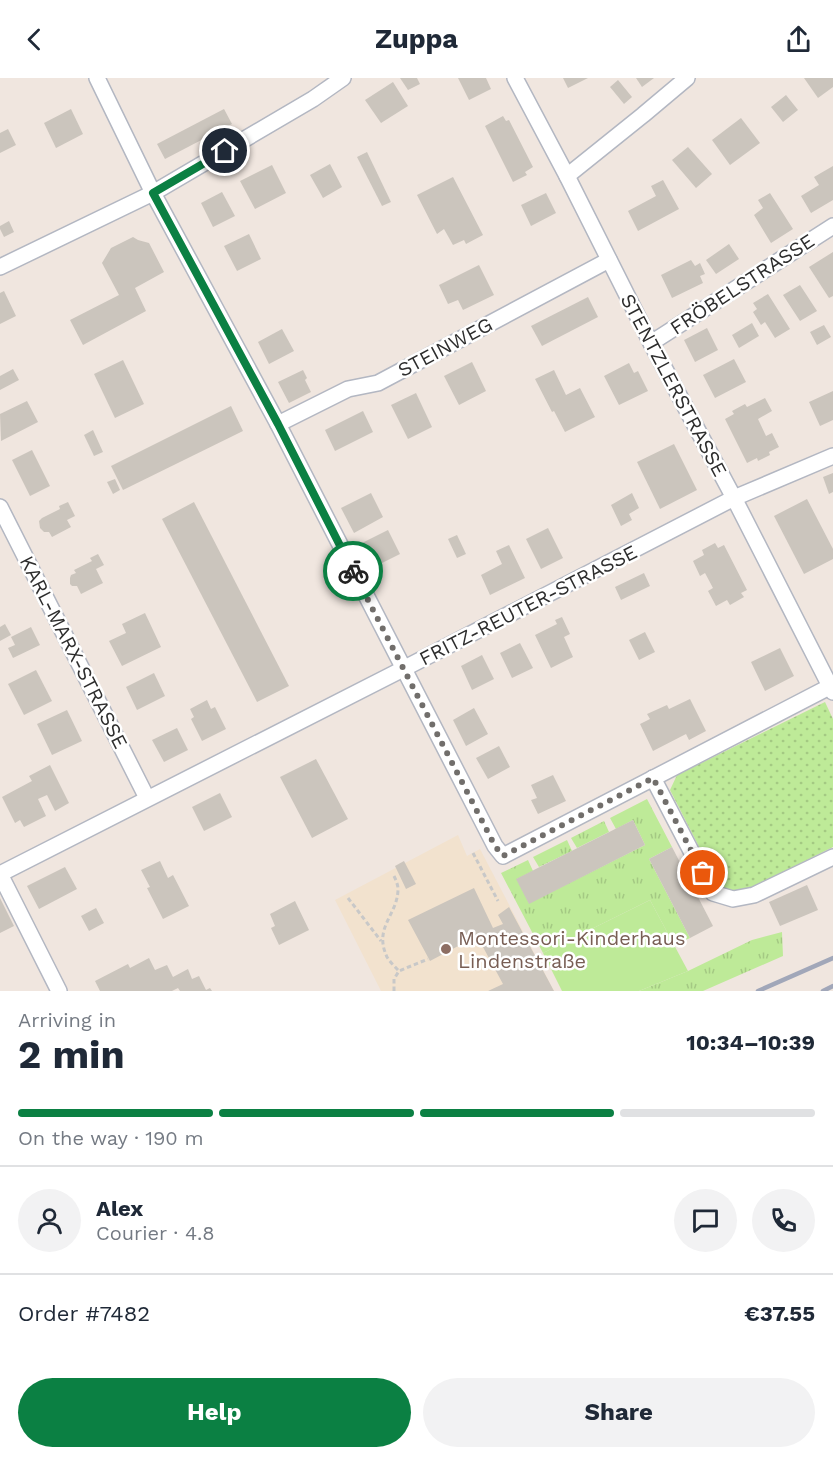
<!DOCTYPE html>
<html lang="en">
<head>
<meta charset="utf-8">
<style>
	:root { --surface:#fff; --page:#f2f2f3; --text:#1f2937; --muted:#747a83; --line:#e0e1e3; --accent:#0b8043 }
	body { margin:0; font-family:"Work Sans",sans-serif; background:var(--page); color:var(--text); height:100vh; display:flex; flex-direction:column; font-size:22px; white-space:nowrap }
	* { box-sizing:border-box; margin:0 }
	p { font-size:20px; color:var(--muted) }
	.icon { flex:none; width:33px; height:33px; fill:none; stroke:currentColor; stroke-width:2; stroke-linecap:round; stroke-linejoin:round }
	.map { position:relative; height:913px; overflow:hidden }
	.details { display:flex; flex-direction:column; background:var(--surface); flex:1 }
	.details>* { flex:none }
	.pin { position:absolute; display:grid; place-items:center; width:51px; height:51px; color:#fff; margin:-26px; border:3px solid #fff; border-radius:50%; box-shadow:0 2px 6px #0007 }
	.courier { position:absolute; display:grid; place-items:center; width:60px; height:60px; margin:-30px; border:4px solid #0b8043; border-radius:50%; background:#fff; color:#222; box-shadow:0 2px 8px #0007 }
	.head em { font-style:normal; font-weight:700 }
	.head div { display:flex; flex-direction:column-reverse }
	.head { display:flex; align-items:center; justify-content:space-between; height:102px; padding:0 18px }
	h1 { font-size:39px; font-weight:700; line-height:45px }
	.bar { display:grid; grid-template-columns:repeat(4,1fr); gap:9px 6px; align-content:center; height:72px; padding:0 18px }
	.bar i { height:8px; border-radius:4px; background:var(--line) }
	.bar .on { background:var(--accent) }
	.bar p { grid-column:span 4 }
	.line { display:flex; align-items:center; gap:15px; padding:0 18px; border-top:2px solid var(--line) }
	.line div { flex:1 }
	.round { display:grid; place-items:center; flex:none; width:63px; height:63px; border-radius:32px; background:var(--page) }
	.cta { display:flex; gap:12px; margin-top:auto; padding:12px 18px }
	.cta a { flex:1; height:69px; border-radius:36px; background:var(--accent); color:#fff; font-size:24px; font-weight:700; line-height:69px; text-align:center }
	.cta a+a { background:var(--page); color:var(--text) }
	header { display:flex; justify-content:space-between; align-items:center; height:78px; padding:0 18px; background:var(--surface); font-size:27px; font-weight:700 }
	.map>svg:first-child { display:block }
</style>
</head>
<body>
<header><svg class="icon" aria-label="back" viewBox="0 0 24 24"><path d="M15 5l-7 7 7 7"/></svg>Zuppa<svg class="icon" aria-label="share" viewBox="0 0 24 24"><path d="M12 15V3M7 8l5-5 5 5M5 13v7h14v-7"/></svg></header>
<div class="map">
<svg width="833" height="913" viewBox="0 0 833 913">
	<defs>
		<pattern id="grass-tufts" width="24" height="20" patternUnits="userSpaceOnUse" patternTransform="scale(1.5)"><rect width="24" height="20" fill="#beea98"/><path d="M3 7l-1-3M5 7V3M7 7l1-3M15 17l-1-3M17 17v-4M19 17l1-3" fill="none" stroke="#a4c983"/></pattern>
		<pattern id="park-dots" width="8" height="8" patternUnits="userSpaceOnUse" patternTransform="scale(1.5)"><rect width="8" height="8" fill="#beea98"/><path d="M2 2h.1M6 6h.1" fill="none" stroke="#a4c983" stroke-width="1.8" stroke-linecap="round"/></pattern>
	</defs>
	<rect width="100%" height="100%" fill="#f0e6df"/>
	<!-- education -->
	<polygon fill="#f2e2ce" points="458,757 467,778 480,771 554,913 381,913 335,822"/>
	<!-- grass -->
	<g fill="url(#grass-tufts)">
		<polygon points="647,721 672,769 649,781 690,860 674,867 650,822 543,875 501,795 528,782 533,793 517,801 529,825 645,767 633,742 616,751 610,740"/>
		<polygon points="604,743 609,754 577,770 571,760"/>
		<polygon points="567,762 572,773 539,789 533,779"/>
		<polygon points="782,854 783,878 703,913 639,913 688,893 752,862"/>
	</g>
	<!-- park -->
	<polygon fill="url(#park-dots)" points="825,624 833,641 833,769 743,814 730,812 719,808 670,712 677,697"/>
	<!-- garden -->
	<polygon fill="#beea98" points="650,822 688,893 639,913 562,913 543,875"/>
	<!-- building -->
	<g fill="#cbc5bd">
		<polygon points="400,0 417,0 420,6 408,12"/>
		<polygon points="458,0 486,0 491,11 469,22"/>
		<polygon points="563,0 588,0 568,10"/>
		<polygon points="636,0 654,0 642,9"/>
		<polygon points="804,0 833,0 833,9 818,20"/>
		<polygon points="618,2 632,19 624,26 610,9"/>
		<polygon points="393,4 408,28 381,45 365,22"/>
		<polygon points="786,17 798,32 783,44 771,29"/>
		<polygon points="71,31 83,56 56,70 44,45"/>
		<polygon points="224,31 232,46 165,81 157,66"/>
		<polygon points="503,38 506,43 509,42 533,89 525,94 527,97 513,104 485,48"/>
		<polygon points="741,40 760,65 730,87 712,62"/>
		<polygon points="8,51 16,67 0,75 0,55"/>
		<polygon points="688,69 712,96 696,110 672,82"/>
		<polygon points="367,74 391,124 382,128 357,79"/>
		<polygon points="330,86 342,109 323,120 310,97"/>
		<polygon points="272,87 286,115 255,131 240,103"/>
		<polygon points="833,88 833,122 811,135 801,118 819,107 814,99"/>
		<polygon points="453,99 483,157 466,166 464,162 453,167 444,151 437,156 417,117"/>
		<polygon points="663,102 679,131 638,153 628,133 656,118 651,108"/>
		<polygon points="222,114 235,138 213,149 201,125"/>
		<polygon points="546,115 556,135 531,148 521,127"/>
		<polygon points="770,115 793,151 771,165 754,137 763,130 758,122"/>
		<polygon points="9,143 14,154 4,159 0,151 0,148"/>
		<polygon points="249,156 261,181 237,193 224,168"/>
		<polygon points="133,159 138,162 149,165 164,194 135,210 146,233 83,267 70,242 119,217 102,185 111,170"/>
		<polygon points="729,166 739,181 716,196 706,182"/>
		<polygon points="833,174 833,218 829,220 809,189"/>
		<polygon points="691,182 695,188 700,185 705,196 700,198 703,205 672,220 661,197"/>
		<polygon points="479,187 494,217 463,232 458,222 448,226 439,207"/>
		<polygon points="800,207 817,233 800,243 783,217"/>
		<polygon points="4,213 16,238 0,246 0,215"/>
		<polygon points="768,216 790,251 775,260 765,244 761,247 753,234 757,231 753,225"/>
		<polygon points="588,219 598,239 542,268 531,248"/>
		<polygon points="752,245 759,258 739,270 732,257"/>
		<polygon points="824,247 831,259 817,267 810,254"/>
		<polygon points="707,250 718,272 695,284 684,262"/>
		<polygon points="282,251 294,273 269,286 258,264"/>
		<polygon points="734,281 746,304 715,320 703,297"/>
		<polygon points="123,282 144,326 115,340 94,296"/>
		<polygon points="472,284 486,313 459,327 444,298"/>
		<polygon points="629,285 634,295 638,293 648,313 619,327 604,298"/>
		<polygon points="13,291 19,302 0,312 0,298"/>
		<polygon points="303,292 307,300 305,302 311,314 289,325 278,304"/>
		<polygon points="554,292 566,317 580,310 595,339 565,354 554,333 552,334 535,301"/>
		<polygon points="833,313 833,342 820,348 809,324"/>
		<polygon points="416,315 432,349 408,361 391,327"/>
		<polygon points="765,320 772,333 758,341 766,358 772,355 779,369 769,374 770,377 758,383 757,380 747,385 725,341 734,336 732,333 745,326 747,329"/>
		<polygon points="27,323 38,344 1,363 0,336"/>
		<polygon points="231,328 243,353 123,412 111,388"/>
		<polygon points="363,333 373,354 335,373 325,352"/>
		<polygon points="93,352 103,374 94,378 84,357"/>
		<polygon points="674,366 697,412 660,431 637,384"/>
		<polygon points="32,372 50,408 30,418 12,382"/>
		<polygon points="833,395 833,414 829,416 823,399"/>
		<polygon points="115,401 120,412 113,416 107,404"/>
		<polygon points="371,415 383,439 354,455 341,430"/>
		<polygon points="632,415 639,430 629,436 632,442 621,448 611,427"/>
		<polygon points="807,421 833,471 833,481 804,496 774,438"/>
		<polygon points="68,424 75,438 67,442 71,449 52,459 49,454 44,454 40,450 39,443 42,440 60,431 59,428"/>
		<polygon points="194,424 289,608 257,624 162,441"/>
		<polygon points="548,450 563,480 541,491 526,461"/>
		<polygon points="388,452 400,476 372,490 360,466"/>
		<polygon points="457,457 466,476 457,480 448,461"/>
		<polygon points="715,465 718,470 724,467 747,512 741,515 744,519 730,527 727,522 716,528 708,513 713,510 705,495 700,498 693,483 704,477 702,472"/>
		<polygon points="509,467 525,500 490,517 481,497 502,486 496,473"/>
		<polygon points="98,476 104,487 96,491 103,505 81,516 77,508 72,508 70,506 70,500 71,497 76,495 74,492 92,483 90,480"/>
		<polygon points="644,495 650,508 621,522 615,509"/>
		<polygon points="145,535 161,569 122,588 109,563 126,555 122,546"/>
		<polygon points="562,539 570,556 564,559 573,579 551,590 535,557 557,546 555,542"/>
		<polygon points="5,546 11,557 0,563 0,549"/>
		<polygon points="31,549 40,567 13,580 8,570 15,567 11,559"/>
		<polygon points="645,554 655,574 639,582 629,562"/>
		<polygon points="520,565 533,590 512,600 500,575"/>
		<polygon points="780,570 794,598 765,613 751,584"/>
		<polygon points="482,577 494,601 472,612 461,588"/>
		<polygon points="36,592 52,623 24,637 8,606"/>
		<polygon points="154,595 165,618 137,632 126,609"/>
		<polygon points="690,621 706,653 689,662 686,656 653,673 640,646 650,641 647,636 667,627 669,631"/>
		<polygon points="207,622 211,631 215,629 226,651 202,663 191,641 194,639 190,631"/>
		<polygon points="474,630 488,656 466,668 453,642"/>
		<polygon points="67,632 82,663 52,677 37,646"/>
		<polygon points="177,650 188,672 164,684 152,662"/>
		<polygon points="499,668 510,689 488,701 476,680"/>
		<polygon points="316,681 348,741 312,760 280,699"/>
		<polygon points="50,687 69,725 55,733 47,717 38,721 46,738 24,749 20,742 15,745 2,719 32,703 29,698"/>
		<polygon points="553,697 566,723 538,736 531,722 537,720 531,707"/>
		<polygon points="220,715 232,739 204,753 192,729"/>
		<polygon points="633,742 645,767 529,826 516,801"/>
		<polygon points="672,769 713,848 690,860 649,781"/>
		<polygon points="160,783 168,800 173,797 189,828 163,841 147,810 150,809 141,792"/>
		<polygon points="404,783 416,806 406,811 395,788"/>
		<polygon points="65,789 77,811 39,831 27,808"/>
		<polygon points="807,807 818,832 780,848 769,824"/>
		<polygon points="474,810 493,850 503,846 498,837 509,829 554,913 488,913 503,906 477,858 430,883 408,842"/>
		<polygon points="0,820 14,848 0,855"/>
		<polygon points="295,823 309,852 279,867 271,850 275,848 270,836"/>
		<polygon points="96,830 104,845 89,853 81,838"/>
		<polygon points="149,880 155,892 167,887 173,899 188,891 192,901 199,898 206,912 210,910 212,913 180,913 178,910 172,913 100,913 95,903 128,886 130,890"/>
	</g>
	<g fill="none" stroke-linecap="round" stroke-linejoin="round">
		<!-- street casing -->
		<g stroke="#b3b7c2" stroke-width="18">
			<g id="street">
				<polyline points="97,0 153,115 278,346 495,768 503,778 833,607"/>
				<polyline points="515,0 567,98 651,265 734,420 833,614"/>
				<polyline points="567,98 643,37 687,0"/>
				<polyline points="0,189 153,115 313,21 343,0"/>
				<polyline points="651,265 833,148"/>
				<polyline points="278,346 348,311 378,305 609,182"/>
				<polyline points="0,429 147,720"/>
				<polyline points="653,700 713,815 733,821 754,817 833,779"/>
				<polyline points="0,796 403,591 734,420 833,378"/>
				<polyline points="0,796 59,913"/>
			</g>
		</g>
		<!-- path -->
		<g stroke="#c8c8c8" stroke-width="3" stroke-dasharray="4.5 3" stroke-linecap="butt">
			<polyline points="473,775 498,823"/>
			<path d="M394,798C396,802 398,807 398,811C398,837 373,849 387,879C390,884 395,889 399,893"/>
			<polyline points="348,820 381,863"/>
			<polyline points="394,913 394,901 399,893 428,881"/>
		</g>
		<!-- street -->
		<use href="#street" stroke="#fff" stroke-width="15"/>
		<!-- rail -->
		<g stroke="#a1a7b9" stroke-width="4.5">
			<polyline points="758,913 833,880"/>
			<polyline points="823,913 833,908"/>
		</g>
	</g>
	<g fill="none" stroke-linecap="round" stroke-linejoin="round">
		<!-- done -->
		<polyline stroke="#716e6b" stroke-width="6" stroke-dasharray="0 10.8" points="353,493 495,768 503,778 653,700 703,795"/>
		<!-- route -->
		<polyline stroke="#0b8043" stroke-width="8" points="225,73 153,115 278,346 353,493"/>
	</g>
	<!-- markers -->
	<circle fill="#8d6e63" stroke="#fff" stroke-width="2" cx="446" cy="871" r="6"/>
	<g text-anchor="middle" stroke-width="5" stroke-linejoin="round" paint-order="stroke">
		<!-- street labels -->
		<g font-size="20" fill="#2d2d2d" stroke="#fff">
			<text transform="translate(742 206) rotate(-33)" y="7">FRÖBELSTRASSE</text>
			<text transform="translate(445 269) rotate(-28)" y="7">STEINWEG</text>
			<text transform="translate(674 307) rotate(62)" y="7">STENTZLERSTRASSE</text>
			<text transform="translate(528 527) rotate(-27)" y="7">FRITZ-REUTER-STRASSE</text>
			<text transform="translate(74 574) rotate(63)" y="7">KARL-MARX-STRASSE</text>
		</g>
		<!-- education labels -->
		<g font-size="20" fill="#785e54" stroke="#fff" text-anchor="start">
			<text x="458" y="867">Montessori-Kinderhaus<tspan x="458" dy="23">Lindenstraße</tspan></text>
		</g>
	</g>
</svg>
<div class="pin" style="left:703px;top:795px;background:#ea580c"><svg class="icon" aria-label="bag" viewBox="0 0 24 24"><path d="M5 8h14l-1 12H6zM9 8a3 3 0 0 1 6 0"/></svg></div>
<div class="pin" style="left:225px;top:73px;background:#1f2937"><svg class="icon" aria-label="home" viewBox="0 0 24 24"><path d="M3 11l9-7 9 7M6 9v11h12V9"/></svg></div>
<div class="courier" style="left:353px;top:493px"><svg class="icon" aria-label="bike" viewBox="0 0 24 24"><circle cx="6" cy="16" r="4"/><circle cx="18" cy="16" r="4"/><path d="M6 16l4-8h5l3 8M10 8l3 8H6M13 5h3"/></svg></div>
</div>
<section class="details">
<div class="head"><div><h1>2 min</h1><p>Arriving in</p></div><em>10:34–10:39</em></div>
<div class="bar"><i class="on"></i><i class="on"></i><i class="on"></i><i></i><p>On the way · 190 m</p></div>
<div class="line" style="height:108px"><a class="round"><svg class="icon" aria-label="person" viewBox="0 0 24 24"><circle cx="12" cy="8" r="4"/><path d="M4 21q1-7 8-7t8 7"/></svg></a><div><b>Alex</b><p>Courier · 4.8</p></div><a class="round"><svg class="icon" aria-label="chat" viewBox="0 0 24 24"><path d="M4 5h16v11H9l-5 4z"/></svg></a><a class="round"><svg class="icon" aria-label="phone" viewBox="0 0 24 24"><path d="M5 4h4l2 5-3 2q2 4 5 5l2-3 5 2v4C11 20 4 13 5 4z"/></svg></a></div>
<div class="line" style="height:78px"><div>Order #7482</div><b>€37.55</b></div>
<div class="cta"><a>Help</a><a>Share</a></div>
</section>
</body>
</html>
